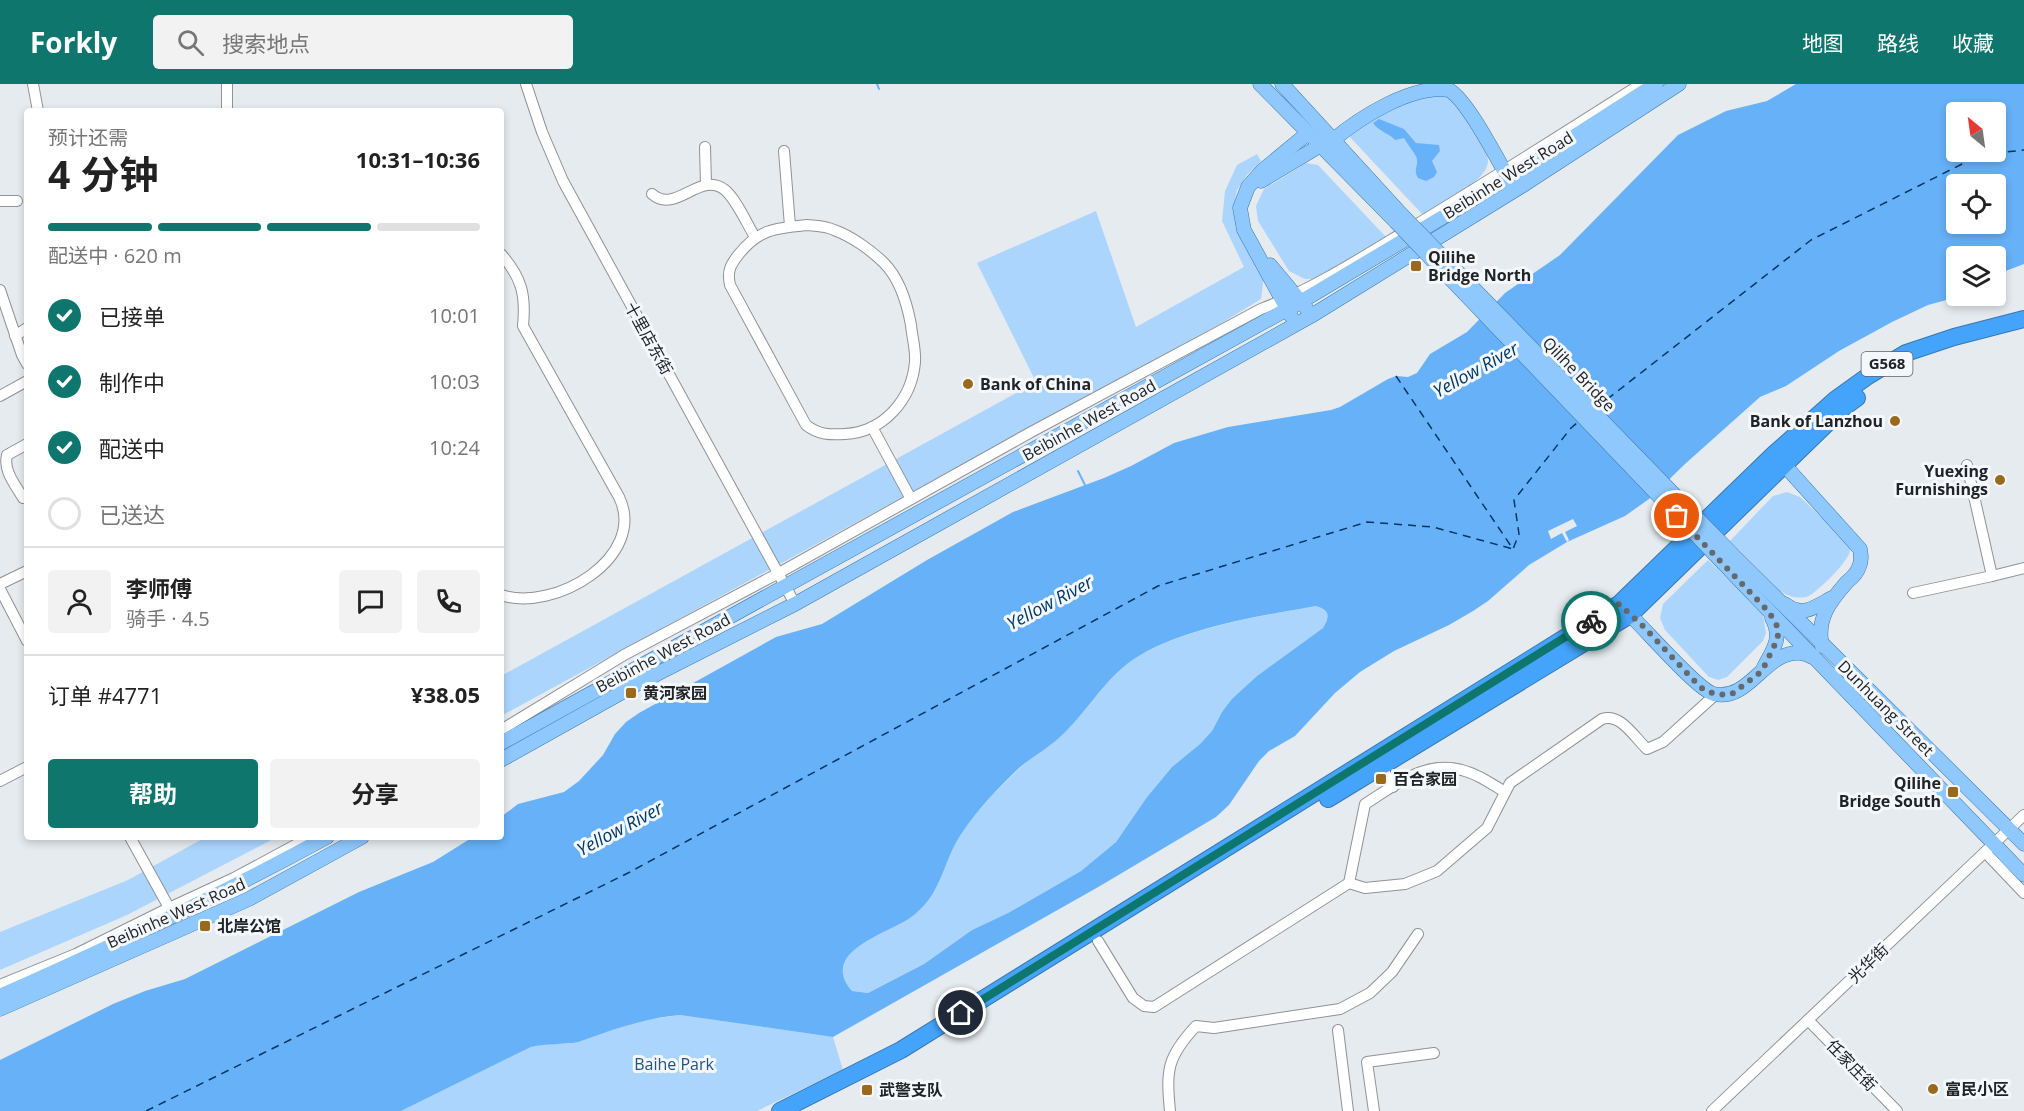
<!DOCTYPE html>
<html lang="zh">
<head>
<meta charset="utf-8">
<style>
	:root { --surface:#fff; --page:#f2f2f2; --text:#222; --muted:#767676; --line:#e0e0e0; --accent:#0f766e }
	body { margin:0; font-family:"Open Sans","Noto Sans SC",sans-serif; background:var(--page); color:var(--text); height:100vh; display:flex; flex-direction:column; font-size:22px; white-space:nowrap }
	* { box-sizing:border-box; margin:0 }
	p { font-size:20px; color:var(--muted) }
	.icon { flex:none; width:33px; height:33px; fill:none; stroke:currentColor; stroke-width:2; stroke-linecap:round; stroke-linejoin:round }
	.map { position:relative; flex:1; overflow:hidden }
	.details { position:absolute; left:24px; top:24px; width:480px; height:732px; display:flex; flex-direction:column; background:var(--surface); border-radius:6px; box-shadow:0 3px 9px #0003 }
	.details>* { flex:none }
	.needle { width:39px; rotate:331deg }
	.controls { position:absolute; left:1946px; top:18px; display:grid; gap:12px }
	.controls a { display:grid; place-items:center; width:60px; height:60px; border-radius:6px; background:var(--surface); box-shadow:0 3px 9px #0003; font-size:30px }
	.pin { position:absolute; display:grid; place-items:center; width:51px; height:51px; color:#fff; margin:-26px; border:3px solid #fff; border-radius:50%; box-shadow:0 2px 6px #0007 }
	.courier { position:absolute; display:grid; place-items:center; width:60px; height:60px; margin:-30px; border:4px solid #0f766e; border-radius:50%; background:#fff; color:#222; box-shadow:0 2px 8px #0007 }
	.head em { font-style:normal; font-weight:700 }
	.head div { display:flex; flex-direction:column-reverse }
	.head { display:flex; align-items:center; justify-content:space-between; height:102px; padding:0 24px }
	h1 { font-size:39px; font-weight:700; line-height:45px }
	.bar { display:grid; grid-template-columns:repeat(4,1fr); gap:9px 6px; align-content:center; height:72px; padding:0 24px }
	.bar i { height:8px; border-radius:4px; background:var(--line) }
	.bar .on { background:var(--accent) }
	.bar p { grid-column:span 4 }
	.line { display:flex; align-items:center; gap:15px; padding:0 24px; border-top:2px solid var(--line) }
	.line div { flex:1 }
	.round { display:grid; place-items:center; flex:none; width:63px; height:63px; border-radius:6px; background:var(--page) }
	ol { padding:0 24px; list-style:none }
	li { display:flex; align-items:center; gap:18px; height:66px }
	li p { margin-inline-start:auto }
	li .icon { padding:6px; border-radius:50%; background:var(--accent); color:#fff; stroke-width:4 }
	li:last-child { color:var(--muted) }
	li i { width:33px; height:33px; border:3px solid var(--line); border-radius:50% }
	.primary-button { display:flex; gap:12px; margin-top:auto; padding:12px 24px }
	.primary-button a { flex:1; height:69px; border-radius:6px; background:var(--accent); color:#fff; font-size:24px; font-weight:700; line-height:69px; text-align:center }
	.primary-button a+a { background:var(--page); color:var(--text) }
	header { display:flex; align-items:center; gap:36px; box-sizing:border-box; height:84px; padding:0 30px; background:var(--accent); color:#fff }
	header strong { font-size:28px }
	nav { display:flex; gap:33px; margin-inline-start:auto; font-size:21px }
	.search { width:420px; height:54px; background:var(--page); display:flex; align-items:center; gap:15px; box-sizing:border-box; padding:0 21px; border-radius:6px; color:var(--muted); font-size:22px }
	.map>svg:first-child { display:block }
</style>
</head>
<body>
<header>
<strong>Forkly</strong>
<div class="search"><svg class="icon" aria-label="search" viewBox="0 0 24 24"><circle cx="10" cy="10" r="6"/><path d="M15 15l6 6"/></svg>搜索地点</div>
<nav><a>地图</a><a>路线</a><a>收藏</a></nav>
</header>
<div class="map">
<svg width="2024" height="1027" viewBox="0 0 2024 1027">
	<rect width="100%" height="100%" fill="#e6ebef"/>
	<!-- green -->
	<g fill="#acd5fe">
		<path d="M1440,6C1459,22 1464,30 1477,52C1481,60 1488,68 1488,77C1488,98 1439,120 1423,131L1348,51L1416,8Z"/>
		<polygon points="1257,70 1261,77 1247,91 1237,106 1234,122 1264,192 1261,215 1220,240 501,632 501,592 1036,298 977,179 1096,127 1136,243 1244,183 1222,137 1225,107 1237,81"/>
		<polygon points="1306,79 1318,81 1386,153 1318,195 1305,195 1289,187 1258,137 1256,122 1264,105"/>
		<path d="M1787,408L1800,413L1843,454C1846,457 1850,460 1850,466C1851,475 1815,511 1806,513C1795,515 1787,512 1779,506L1730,457L1773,412Z"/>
		<polygon points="1708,476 1758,524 1763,531 1766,549 1763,557 1727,593 1718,596 1709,593 1665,546 1660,534 1663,520"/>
		<path d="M1316,522C1330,526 1330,532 1323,544L1257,592L1222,628L1212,647L1200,660L1172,683L1147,713L1116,758L1081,787L1008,829L972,846L924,880L893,896L868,909L852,907C819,869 883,851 907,836C914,832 922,824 927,818C943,798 947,770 962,749C977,726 999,703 1019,685C1031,673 1047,665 1059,654C1086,630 1103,596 1134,575C1182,544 1260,532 1316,522Z"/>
		<polygon points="206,753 277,753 127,831 0,886 0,848 128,796"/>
		<polygon points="680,931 833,953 843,986 757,1027 401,1027 531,963 544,959 568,960 644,936"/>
	</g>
	<!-- water -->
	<g fill="#67b1f8" fill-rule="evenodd">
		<path d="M1796,0H2024V180L1995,191V172H1956V212H1961L1928,221L1892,238L1839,267L1786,302L1760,313L1685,380L1649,415L1625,432L1567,458L1529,481L1488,517L1473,527L1449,541L1394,567L1360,588L1335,609L1295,652L1269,667L1259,677L1229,721L1216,733L1100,802L833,953L680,931C644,934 612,946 578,958C562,961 547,959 531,963L401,1027H0V976L113,920L145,907L185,895L359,808L433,778L473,753H501V733L518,720L564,708L579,697L603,671L615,650L626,638L639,629L776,553L822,540L927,476L1013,428L1104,394L1131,382L1174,359L1228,343L1331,326L1340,323L1388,295L1396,292L1408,293L1417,289L1430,270L1467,248L1505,209L1560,171L1678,51L1726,27L1767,17ZM1956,28H1995V68H1956ZM1956,100H1995V140H1956ZM1316,522C1330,526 1330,532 1323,544L1257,592L1232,615L1222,628L1212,647L1200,660L1172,683L1147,713L1116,758L1081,787L1008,829L972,846L924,880L893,896L868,909L852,907C819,869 883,851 907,836C914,832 922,824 927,818C943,798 947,770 962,749C977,726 999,703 1019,684C1032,673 1047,665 1059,654C1086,630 1103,596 1134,575C1182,544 1259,532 1316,522Z"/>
		<path d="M1379,35L1404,45L1416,59L1439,61L1440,67L1432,77L1437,88L1434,93L1426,97L1418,94C1413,86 1418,83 1417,75C1417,72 1406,58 1404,54L1395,56C1389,49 1378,47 1373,39Z"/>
	</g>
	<!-- pier -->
	<polygon fill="#e6ebef" points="1573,435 1577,442 1565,448 1569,456 1567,458 1562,449 1551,455 1548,447"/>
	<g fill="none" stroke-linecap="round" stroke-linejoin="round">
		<!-- stream -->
		<g stroke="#67b1f8" stroke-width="2">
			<polyline points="877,0 879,5"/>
			<polyline points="1078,387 1085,401"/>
		</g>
		<!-- ferry -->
		<g stroke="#003965" stroke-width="1.5" stroke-dasharray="8 6" stroke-linecap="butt">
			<polyline points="1396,292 1513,465 1519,450 1514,416 1571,344 1578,338"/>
			<polyline points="1596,324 1811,156 1980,71 2024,66"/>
			<polyline points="146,1027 628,789 1158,502 1367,438 1433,443 1513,465"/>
		</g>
		<!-- minor casing -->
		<g stroke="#8f9296" stroke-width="12">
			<g id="minor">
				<polyline points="33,0 38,27"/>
				<polyline points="227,0 227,27"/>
				<polyline points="526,0 542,48 563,97 795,520"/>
				<polyline points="705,63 706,100"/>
				<polyline points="784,67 790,142"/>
				<path d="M652,110C676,131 700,86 725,106C736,115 747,140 755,153"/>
				<polyline points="0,117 17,117"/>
				<path d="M807,141C816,142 826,142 834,146C851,152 871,166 884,179C900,195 907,219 911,241C912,253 916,266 915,278C912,315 884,348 845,350C830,351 819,351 806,341L730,201C727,188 730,181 739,170C759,145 776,144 807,141Z"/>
				<path d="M501,170C522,194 526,211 523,242L619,413C648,473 554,529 501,511"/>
				<polyline points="0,206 22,271 27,280"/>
				<polyline points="15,252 27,244"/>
				<polyline points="0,312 27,297"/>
				<polyline points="872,343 911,415"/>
				<path d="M27,360L7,371C3,387 15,400 23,414L27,412"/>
				<polyline points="1992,492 2024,484"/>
				<polyline points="0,500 27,487"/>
				<polyline points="0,505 27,557"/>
				<polyline points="1913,509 1992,492 1967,381"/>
				<path d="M501,646L624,571L777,490L1033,347L1261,225C1313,205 1361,174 1409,145C1487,98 1564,49 1641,0"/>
				<polyline points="1381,682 1393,703"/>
				<polyline points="0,697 27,683"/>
				<polyline points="130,753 172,829"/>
				<polyline points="1985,768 2024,809"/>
				<path d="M1349,799L1365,720C1397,700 1428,673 1468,688C1481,692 1493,701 1505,708"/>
				<path d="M1098,857L1133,914L1144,922L1154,923L1349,799L1365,804L1405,800L1437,787L1487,744L1510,699L1602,635C1621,629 1634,653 1647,665L1663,658L1715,611"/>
				<polyline points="0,901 76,870 169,824 234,794 310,753"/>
				<polyline points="1808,936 1897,1027"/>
				<polyline points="1338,946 1348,1027"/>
				<path d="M1170,1027C1166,986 1167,973 1196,942L1214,944L1340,925L1370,909L1392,888L1418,850"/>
				<polyline points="1374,1027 1367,978 1434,969"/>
				<polyline points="1712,1027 2024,731"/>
			</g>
		</g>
		<!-- major casing -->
		<g stroke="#3877b0" stroke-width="15">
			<g id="major">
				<polyline points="1260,0 1396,138"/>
				<polyline points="1282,0 1402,131"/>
				<path d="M1332,57C1359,34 1412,0 1449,6C1468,16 1500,81 1513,102"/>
				<polyline points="1261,97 1321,61"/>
				<polyline points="1270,181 1306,224"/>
				<polyline points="1291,232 1244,146 1240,124 1248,103 1263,86 1308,49"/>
				<path d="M1777,373L1860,465C1861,471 1862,477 1859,483C1857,489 1852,494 1847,498C1830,517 1816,535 1822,562"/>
				<polyline points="1733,471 2024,760"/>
				<polyline points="1724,480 2024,791"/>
				<path d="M1785,520C1802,534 1815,523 1832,514"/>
				<path d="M1623,524C1641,540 1698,607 1714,610C1749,618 1765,567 1799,569C1803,569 1808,571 1812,573"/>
				<path d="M1763,585C1773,565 1783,555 1772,534"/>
				<polyline points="501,659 1302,217 1517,89 1656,0"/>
				<polyline points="501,676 637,600 795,520 1311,232 1525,100 1679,0"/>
				<path d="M0,912C111,863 221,811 327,753"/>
				<polyline points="0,925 249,815 362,753"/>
			</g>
		</g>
		<!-- highway casing -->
		<g stroke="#3877b0" stroke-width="18">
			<g id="highway">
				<polyline points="1328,715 1630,531 1843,324 1857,314"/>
				<polyline points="780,1027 901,966 1619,520 1774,370 1836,315 1868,292 1906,269 1954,253 2024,235"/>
			</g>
		</g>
		<!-- minor -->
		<use href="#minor" stroke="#fff" stroke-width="10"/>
		<!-- major -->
		<use href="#major" stroke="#8fc8fd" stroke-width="14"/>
		<!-- highway -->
		<use href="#highway" stroke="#44a4fb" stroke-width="16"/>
		<!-- major-bridge casing -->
		<g stroke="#3877b0" stroke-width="15" stroke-linecap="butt">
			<g id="major-bridge">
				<polyline points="1402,131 1733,471"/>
				<polyline points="1396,138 1724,480"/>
			</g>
		</g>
		<!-- major-bridge -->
		<use href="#major-bridge" stroke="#8fc8fd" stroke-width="14"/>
	</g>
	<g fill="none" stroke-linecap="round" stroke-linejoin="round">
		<!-- done -->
		<polyline stroke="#66696b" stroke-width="6" stroke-dasharray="0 10.8" points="1591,537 1619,520 1644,543 1700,603 1708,608 1725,611 1732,610 1762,587 1778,554 1777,542 1769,528 1677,432"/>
		<!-- route -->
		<polyline stroke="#0f766e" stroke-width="8" points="961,929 1591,537"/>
	</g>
	<!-- markers -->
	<g fill="#996a1b" stroke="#f4f8fc" stroke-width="2">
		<rect x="1410" y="176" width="12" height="12" rx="3"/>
		<circle cx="968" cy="300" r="6"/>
		<circle cx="1895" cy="337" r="6"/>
		<circle cx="2000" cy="396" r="6"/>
		<rect x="625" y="603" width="12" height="12" rx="3"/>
		<rect x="1375" y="689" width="12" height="12" rx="3"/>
		<rect x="1947" y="702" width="12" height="12" rx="3"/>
		<rect x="199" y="836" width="12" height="12" rx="3"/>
		<circle cx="1933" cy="1005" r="6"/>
		<rect x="861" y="1000" width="12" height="12" rx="3"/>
	</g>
	<g text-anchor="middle" stroke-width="6" stroke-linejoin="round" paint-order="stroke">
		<!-- shield labels -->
		<rect fill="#f4f8fc" stroke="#606365" stroke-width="1.5" x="1861.5" y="268" width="51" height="24" rx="4.5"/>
		<g font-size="15" font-weight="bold" fill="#212324">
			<text x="1887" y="285">G568</text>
		</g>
		<!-- street labels -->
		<g font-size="16" fill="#212324" stroke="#f4f8fc">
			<text transform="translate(1508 91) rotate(-32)" y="6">Beibinhe West Road</text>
			<text transform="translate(649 254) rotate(61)" y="6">十里店东街</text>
			<text transform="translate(1579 290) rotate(46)" y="6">Qilihe Bridge</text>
			<text transform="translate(1089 336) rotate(-29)" y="6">Beibinhe West Road</text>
			<text transform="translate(663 569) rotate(-28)" y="6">Beibinhe West Road</text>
			<text transform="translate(1886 624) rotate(45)" y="6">Dunhuang Street</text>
			<text transform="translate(176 829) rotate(-24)" y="6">Beibinhe West Road</text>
			<text transform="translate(1868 879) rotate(-44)" y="6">光华街</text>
			<text transform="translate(1852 981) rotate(46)" y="6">任家庄街</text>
		</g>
		<!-- poi labels -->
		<g font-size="16" font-weight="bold" fill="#212324" stroke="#f4f8fc" text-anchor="start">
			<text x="1428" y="179">Qilihe<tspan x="1428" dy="18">Bridge North</tspan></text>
			<text x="980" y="306">Bank of China</text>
			<text x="1883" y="343" text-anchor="end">Bank of Lanzhou</text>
			<text x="1988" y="393" text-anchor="end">Yuexing<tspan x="1988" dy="18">Furnishings</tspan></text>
			<text x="643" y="615">黄河家园</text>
			<text x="1393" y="701">百合家园</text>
			<text x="1941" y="705" text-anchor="end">Qilihe<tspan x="1941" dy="18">Bridge South</tspan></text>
			<text x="217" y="848">北岸公馆</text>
			<text x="1945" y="1011">富民小区</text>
			<text x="879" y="1012">武警支队</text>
		</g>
		<!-- park labels -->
		<g font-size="16" fill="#215482" stroke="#f4f8fc">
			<text x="674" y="986">Baihe Park</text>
		</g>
		<!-- water labels -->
		<g font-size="18" font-style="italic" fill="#003965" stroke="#f4f8fc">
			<text transform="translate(1476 286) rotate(-29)" y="6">Yellow River</text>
			<text transform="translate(1050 519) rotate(-28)" y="6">Yellow River</text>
			<text transform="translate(620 745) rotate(-28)" y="6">Yellow River</text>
		</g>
	</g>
</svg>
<div class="controls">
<a><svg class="needle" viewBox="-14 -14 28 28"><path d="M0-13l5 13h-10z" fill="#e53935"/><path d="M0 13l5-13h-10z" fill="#767676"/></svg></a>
<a><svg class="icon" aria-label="locate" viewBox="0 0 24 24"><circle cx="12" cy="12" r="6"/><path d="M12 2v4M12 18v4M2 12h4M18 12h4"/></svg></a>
<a><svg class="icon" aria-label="layers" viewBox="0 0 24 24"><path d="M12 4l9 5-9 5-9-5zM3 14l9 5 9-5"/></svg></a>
</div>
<div class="pin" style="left:1677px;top:432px;background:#ea580c"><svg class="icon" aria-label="bag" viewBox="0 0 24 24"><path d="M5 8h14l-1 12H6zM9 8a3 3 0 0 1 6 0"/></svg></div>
<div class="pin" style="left:961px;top:929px;background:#1f2937"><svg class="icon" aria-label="home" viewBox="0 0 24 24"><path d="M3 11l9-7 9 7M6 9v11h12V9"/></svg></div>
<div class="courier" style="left:1591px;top:537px"><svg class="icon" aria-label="bike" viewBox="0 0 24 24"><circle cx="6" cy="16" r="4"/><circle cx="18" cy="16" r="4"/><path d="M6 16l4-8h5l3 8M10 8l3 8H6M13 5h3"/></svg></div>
<section class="details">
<div class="head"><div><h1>4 分钟</h1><p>预计还需</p></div><em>10:31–10:36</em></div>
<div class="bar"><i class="on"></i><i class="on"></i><i class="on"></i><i></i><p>配送中 · 620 m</p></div>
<ol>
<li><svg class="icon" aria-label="check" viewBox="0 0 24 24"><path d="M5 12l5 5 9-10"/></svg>已接单<p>10:01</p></li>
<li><svg class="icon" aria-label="check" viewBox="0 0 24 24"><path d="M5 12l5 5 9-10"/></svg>制作中<p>10:03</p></li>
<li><svg class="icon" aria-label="check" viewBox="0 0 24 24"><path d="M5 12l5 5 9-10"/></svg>配送中<p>10:24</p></li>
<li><i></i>已送达</li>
</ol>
<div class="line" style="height:108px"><a class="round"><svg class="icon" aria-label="person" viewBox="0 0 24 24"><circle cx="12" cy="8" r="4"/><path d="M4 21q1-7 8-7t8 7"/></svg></a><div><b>李师傅</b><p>骑手 · 4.5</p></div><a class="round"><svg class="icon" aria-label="chat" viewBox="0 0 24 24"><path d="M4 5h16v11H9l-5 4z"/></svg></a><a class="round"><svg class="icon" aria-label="phone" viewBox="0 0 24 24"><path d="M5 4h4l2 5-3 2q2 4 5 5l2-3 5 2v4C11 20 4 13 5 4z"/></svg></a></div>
<div class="line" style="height:78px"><div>订单 #4771</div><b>¥38.05</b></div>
<div class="primary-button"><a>帮助</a><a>分享</a></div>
</section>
</div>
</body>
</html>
